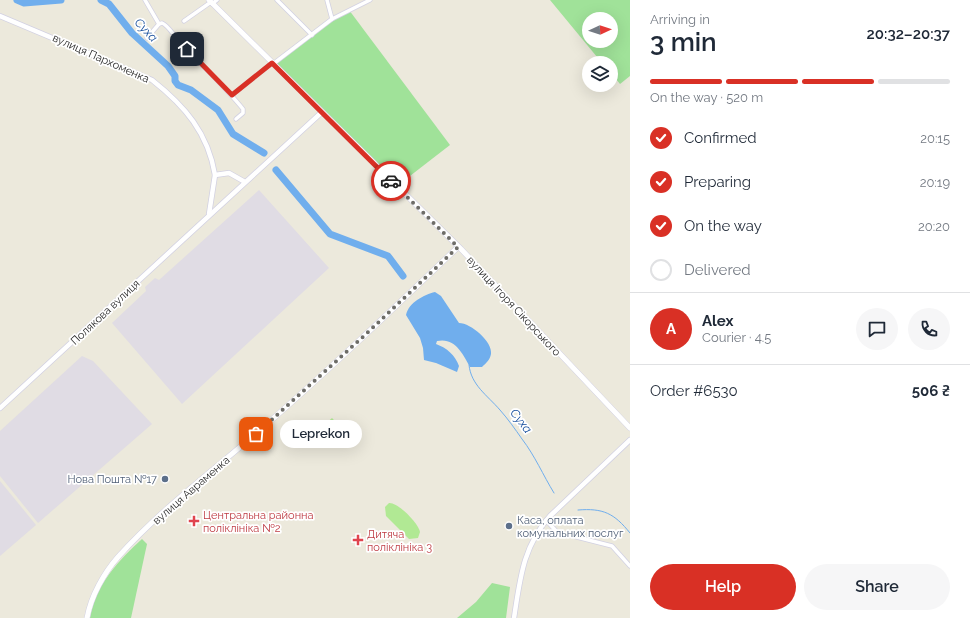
<!DOCTYPE html>
<html lang="en">
<head>
<meta charset="utf-8">
<style>
	:root { --surface:#fff; --page:#f6f6f7; --text:#1f2937; --muted:#747a83; --line:#e0e1e3; --accent:#d93025 }
	body { margin:0; font-family:Raleway,sans-serif; background:var(--page); color:var(--text); height:100vh; display:flex; flex-direction:column; font-size:15px; white-space:nowrap }
	* { box-sizing:border-box; margin:0 }
	p { font-size:13px; color:var(--muted) }
	.icon { flex:none; width:22px; height:22px; fill:none; stroke:currentColor; stroke-width:2; stroke-linecap:round; stroke-linejoin:round }
	.map { position:relative; flex:1; overflow:hidden }
	.panel { display:flex; flex-direction:column; background:var(--surface); width:340px }
	.panel>* { flex:none }
	.needle { width:26px; rotate:87deg }
	.fabs { position:absolute; left:582px; top:12px; display:grid; gap:8px }
	.fabs a { display:grid; place-items:center; width:36px; height:36px; border-radius:50%; background:var(--surface); box-shadow:0 4px 16px #0002; font-size:20px }
	.pin { position:absolute; display:grid; place-items:center; width:34px; height:34px; color:#fff; margin:-17px; border-radius:8px; box-shadow:0 2px 6px #0006 }
	.courier { position:absolute; display:grid; place-items:center; width:40px; height:40px; margin:-20px; border:3px solid #d93025; border-radius:50%; background:#fff; color:#222; box-shadow:0 1px 5px #0007 }
	.bubble { position:absolute; height:28px; border-radius:14px; background:var(--surface); box-shadow:0 4px 16px #0002; font-size:13px; font-weight:600; line-height:28px; text-align:center }
	.overview em { font-style:normal; font-weight:600 }
	.overview div { display:flex; flex-direction:column-reverse }
	.overview { display:flex; align-items:center; justify-content:space-between; height:68px; padding:0 20px }
	h1 { font-size:26px; font-weight:600; line-height:30px }
	.bar { display:grid; grid-template-columns:repeat(4,1fr); gap:6px 4px; align-content:center; height:48px; padding:0 20px }
	.bar i { height:5px; border-radius:3px; background:var(--line) }
	.bar .current { background:var(--accent) }
	.bar p { grid-column:span 4 }
	.line { display:flex; align-items:center; gap:10px; padding:0 20px; border-top:1px solid var(--line) }
	.line div { flex:1 }
	.round { display:grid; place-items:center; flex:none; width:42px; height:42px; border-radius:21px; background:var(--page) }
	ol { padding:0 20px; list-style:none }
	li { display:flex; align-items:center; gap:12px; height:44px }
	li p { margin-inline-start:auto }
	li .icon { padding:4px; border-radius:50%; background:var(--accent); color:#fff; stroke-width:4 }
	li:last-child { color:var(--muted) }
	li i { width:22px; height:22px; border:2px solid var(--line); border-radius:50% }
	.button { display:flex; gap:8px; margin-top:auto; padding:8px 20px }
	.button a { flex:1; height:46px; border-radius:24px; background:var(--accent); color:#fff; font-size:16px; font-weight:600; line-height:46px; text-align:center }
	.button a+a { background:var(--page); color:var(--text) }
	main { display:flex; flex:1; min-height:0 }
	.map>svg:first-child { display:block }
</style>
</head>
<body>
<main>
<div class="map">
<svg width="630" height="618" viewBox="0 0 630 618">
	<rect width="100%" height="100%" fill="#ece9dc"/>
	<!-- industrial -->
	<g fill="#e0dce4">
		<polygon points="259,190 329,268 182,404 112,323 146,291 145,287 155,278 159,280"/>
		<polygon points="82,356 93,361 152,424 38,523 0,476 0,431"/>
		<polygon points="0,481 36,525 0,556"/>
	</g>
	<!-- green -->
	<g fill="#a0e299" fill-rule="evenodd">
		<path d="M550,0H630V76L620,84L611,73V63H602ZM589,19H611V41H589Z"/>
		<polygon points="349,10 450,145 397,186 272,63 332,19"/>
		<path d="M142,539L147,544L131,618H90C95,585 119,560 142,539Z"/>
		<polygon points="492,583 510,587 506,618 457,618 476,602"/>
	</g>
	<!-- pitch -->
	<g fill="#b1e994">
		<polygon points="332,418 350,437 341,445 323,426"/>
		<path d="M389,503C398,502 419,524 420,532L418,538L409,539L386,516L385,507Z"/>
	</g>
	<!-- water -->
	<path fill="#70aeed" d="M435,292L441,296L459,323C471,323 493,342 491,354C490,360 486,363 482,367H470C463,354 455,337 437,341L436,344C447,348 455,355 459,366L457,372L436,363L424,360L423,348L420,338L406,315C409,302 424,295 435,292Z"/>
	<g fill="none" stroke-linecap="round" stroke-linejoin="round">
		<!-- stream -->
		<g stroke="#70aeed" stroke-width="1">
			<path d="M469,365C471,385 487,395 500,410C508,419 515,429 522,439C535,456 543,475 554,493"/>
			<path d="M578,510C603,508 614,513 630,533"/>
		</g>
		<!-- river -->
		<g stroke="#70aeed" stroke-width="7">
			<polyline points="17,0 24,3 61,0"/>
			<polyline points="101,0 109,4 132,33 168,66 175,76 175,81 178,85 191,90 218,110 233,134 264,153"/>
			<polyline points="276,170 330,234 388,256 403,276"/>
		</g>
		<!-- minor casing -->
		<g stroke="#d2d1e2" stroke-width="5">
			<g id="minor">
				<polyline points="145,0 159,24"/>
				<polyline points="277,0 312,35"/>
				<polyline points="327,0 332,19"/>
				<polyline points="212,4 217,0"/>
				<polyline points="184,21 211,2"/>
				<path d="M147,38L159,24L162,23C169,26 173,35 179,41C200,64 223,84 243,109V113L236,119"/>
				<polyline points="273,64 332,19 370,0"/>
				<polyline points="232,95 272,63"/>
				<polyline points="546,520 557,532 612,546 630,566"/>
			</g>
		</g>
		<!-- tertiary casing -->
		<g stroke="#d2d1e2" stroke-width="6">
			<g id="tertiary">
				<path d="M0,16L152,80C185,106 208,133 215,175L229,173L245,182"/>
				<polyline points="209,214 215,175"/>
				<polyline points="0,408 322,112"/>
				<path d="M514,618C520,579 523,546 550,516L630,440"/>
			</g>
		</g>
		<!-- secondary casing -->
		<g stroke="#d2d1e2" stroke-width="6">
			<g id="secondary">
				<polyline points="209,0 461,249 630,428"/>
				<path d="M87,618C91,596 104,573 118,557C160,510 213,471 260,430C328,371 393,309 458,247"/>
			</g>
		</g>
		<!-- minor -->
		<use href="#minor" stroke="#fff" stroke-width="3.5"/>
		<!-- tertiary -->
		<use href="#tertiary" stroke="#fff" stroke-width="4.5"/>
		<!-- secondary -->
		<use href="#secondary" stroke="#fff" stroke-width="5"/>
	</g>
	<g fill="none" stroke-linecap="round" stroke-linejoin="round">
		<!-- done -->
		<polyline stroke="#6e6d68" stroke-width="4" stroke-dasharray="0 7.2" points="256,434 365,335 458,247 391,181"/>
		<!-- route -->
		<polyline stroke="#d93025" stroke-width="5" points="187,49 232,95 272,63 391,181"/>
	</g>
	<!-- markers -->
	<g fill="#5c6f8a" stroke="#fff" stroke-width="1.5">
		<circle cx="165" cy="479" r="4"/>
		<circle cx="509" cy="526" r="4"/>
	</g>
	<g fill="#e0444e" stroke="#fff" stroke-width="1.5">
		<path d="M192 515h4v4h4v4h-4v4h-4v-4h-4v-4h4z"/>
		<path d="M356 534h4v4h4v4h-4v4h-4v-4h-4v-4h4z"/>
	</g>
	<g text-anchor="middle" stroke-width="3.5" stroke-linejoin="round" paint-order="stroke">
		<!-- street labels -->
		<g font-size="11" fill="#2a2a2a" stroke="#fff">
			<text transform="translate(101 58) rotate(24)" y="4">вулиця Пархоменка</text>
			<text transform="translate(514 306) rotate(47)" y="4">вулиця Ігоря Сікорського</text>
			<text transform="translate(105 312) rotate(-43)" y="4">Полякова вулиця</text>
			<text transform="translate(191 490) rotate(-41)" y="4">вулиця Авраменка</text>
		</g>
		<!-- service labels -->
		<g font-size="11" fill="#4e5e75" stroke="#fff" text-anchor="end">
			<text x="157" y="483">Нова Пошта №17</text>
			<text x="517" y="524" text-anchor="start">Каса, оплата<tspan x="517" dy="13">комунальних послуг</tspan></text>
		</g>
		<!-- health labels -->
		<g font-size="11" fill="#be3a42" stroke="#fff" text-anchor="start">
			<text x="203" y="519">Центральна районна<tspan x="203" dy="13">поліклініка №2</tspan></text>
			<text x="367" y="538">Дитяча<tspan x="367" dy="13">поліклініка 3</tspan></text>
		</g>
		<!-- water labels -->
		<g font-size="12" font-style="italic" fill="#0f4899" stroke="#fff">
			<text transform="translate(146 30) rotate(46)" y="4">Суха</text>
			<text transform="translate(521 421) rotate(52)" y="4">Суха</text>
		</g>
	</g>
</svg>
<div class="fabs">
<a><svg class="needle" viewBox="-14 -14 28 28"><path d="M0-13l5 13h-10z" fill="#e53935"/><path d="M0 13l5-13h-10z" fill="#747a83"/></svg></a>
<a><svg class="icon" aria-label="layers" viewBox="0 0 24 24"><path d="M12 4l9 5-9 5-9-5zM3 14l9 5 9-5"/></svg></a>
</div>
<div class="pin" style="left:256px;top:434px;background:#ea580c"><svg class="icon" aria-label="bag" viewBox="0 0 24 24"><path d="M5 8h14l-1 12H6zM9 8a3 3 0 0 1 6 0"/></svg></div>
<div class="pin" style="left:187px;top:49px;background:#1f2937"><svg class="icon" aria-label="home" viewBox="0 0 24 24"><path d="M3 11l9-7 9 7M6 9v11h12V9"/></svg></div>
<div class="courier" style="left:391px;top:181px"><svg class="icon" aria-label="car" viewBox="0 0 24 24"><path d="M5 17H2v-5l4-1 3-4h7l3 4 3 1v5h-3M9 17h6M6 11h13"/><circle cx="7" cy="17" r="2"/><circle cx="17" cy="17" r="2"/></svg></div>
<div class="bubble" style="left:280px;top:420px;width:82px">Leprekon</div>
</div>
<section class="panel">
<div class="overview"><div><h1>3 min</h1><p>Arriving in</p></div><em>20:32–20:37</em></div>
<div class="bar"><i class="current"></i><i class="current"></i><i class="current"></i><i></i><p>On the way · 520 m</p></div>
<ol>
<li><svg class="icon" aria-label="check" viewBox="0 0 24 24"><path d="M5 12l5 5 9-10"/></svg>Confirmed<p>20:15</p></li>
<li><svg class="icon" aria-label="check" viewBox="0 0 24 24"><path d="M5 12l5 5 9-10"/></svg>Preparing<p>20:19</p></li>
<li><svg class="icon" aria-label="check" viewBox="0 0 24 24"><path d="M5 12l5 5 9-10"/></svg>On the way<p>20:20</p></li>
<li><i></i>Delivered</li>
</ol>
<div class="line" style="height:72px"><b class="round" style="background:var(--accent);color:#fff">A</b><div><b>Alex</b><p>Courier · 4.5</p></div><a class="round"><svg class="icon" aria-label="chat" viewBox="0 0 24 24"><path d="M4 5h16v11H9l-5 4z"/></svg></a><a class="round"><svg class="icon" aria-label="phone" viewBox="0 0 24 24"><path d="M5 4h4l2 5-3 2q2 4 5 5l2-3 5 2v4C11 20 4 13 5 4z"/></svg></a></div>
<div class="line" style="height:52px"><div>Order #6530</div><b>506 ₴</b></div>
<div class="button"><a>Help</a><a>Share</a></div>
</section>
</main>
</body>
</html>
